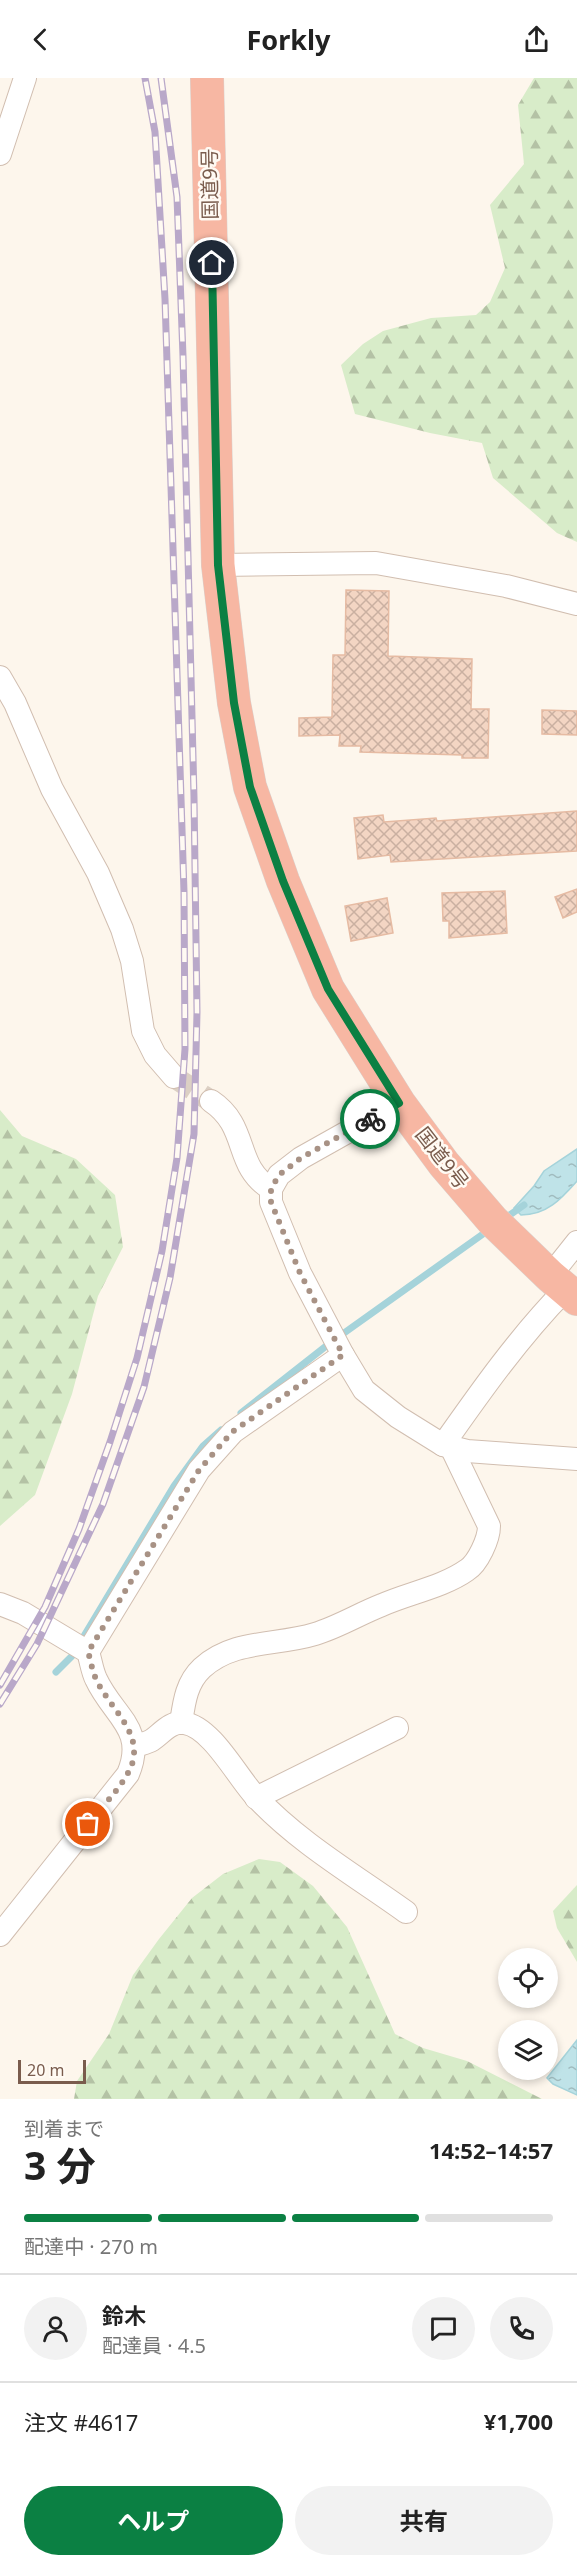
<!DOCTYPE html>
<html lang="ja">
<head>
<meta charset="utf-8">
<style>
	:root { --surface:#fff; --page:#f2f2f2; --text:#222; --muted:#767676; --line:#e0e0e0; --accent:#0b8043 }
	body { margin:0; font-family:"Noto Sans","Noto Sans JP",sans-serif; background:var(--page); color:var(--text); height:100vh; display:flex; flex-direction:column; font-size:22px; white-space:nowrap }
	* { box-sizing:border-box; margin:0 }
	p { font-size:20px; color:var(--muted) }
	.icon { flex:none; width:33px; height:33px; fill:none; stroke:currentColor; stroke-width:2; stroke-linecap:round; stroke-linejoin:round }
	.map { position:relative; height:2021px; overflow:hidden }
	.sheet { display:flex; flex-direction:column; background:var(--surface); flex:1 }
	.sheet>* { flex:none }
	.controls { position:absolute; left:498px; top:1870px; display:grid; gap:12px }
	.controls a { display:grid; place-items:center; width:60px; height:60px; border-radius:50%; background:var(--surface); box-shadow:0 3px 9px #0003; font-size:30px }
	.scale { position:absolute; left:18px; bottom:15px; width:68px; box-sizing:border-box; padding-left:6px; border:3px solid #7a5c4d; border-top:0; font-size:16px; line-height:21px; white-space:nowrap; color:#7a5c4d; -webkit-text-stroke:4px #fffaf3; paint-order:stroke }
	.pin { position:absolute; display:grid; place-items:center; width:51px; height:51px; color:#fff; margin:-26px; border:3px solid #fff; border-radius:50%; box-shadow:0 2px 6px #0007 }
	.courier { position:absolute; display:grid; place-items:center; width:60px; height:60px; margin:-30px; border:4px solid #0b8043; border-radius:50%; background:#fff; color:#222; box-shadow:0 2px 8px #0007 }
	.summary em { font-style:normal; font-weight:700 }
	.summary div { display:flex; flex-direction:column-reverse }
	.summary { display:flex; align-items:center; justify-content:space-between; height:102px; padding:0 24px }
	h1 { font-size:39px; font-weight:700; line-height:45px }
	.bar { display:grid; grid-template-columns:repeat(4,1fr); gap:9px 6px; align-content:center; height:72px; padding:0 24px }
	.bar i { height:8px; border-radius:4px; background:var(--line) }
	.bar .selected { background:var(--accent) }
	.bar p { grid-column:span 4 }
	.line { display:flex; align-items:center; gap:15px; padding:0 24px; border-top:2px solid var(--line) }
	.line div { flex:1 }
	.round { display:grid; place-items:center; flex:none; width:63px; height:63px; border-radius:32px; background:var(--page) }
	.primary-button { display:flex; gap:12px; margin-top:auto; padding:12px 24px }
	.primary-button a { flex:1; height:69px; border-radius:36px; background:var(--accent); color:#fff; font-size:24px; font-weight:700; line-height:69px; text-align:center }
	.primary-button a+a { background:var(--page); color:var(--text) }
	header { display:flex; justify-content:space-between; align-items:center; height:78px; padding:0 24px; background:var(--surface); font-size:27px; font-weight:700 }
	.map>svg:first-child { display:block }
</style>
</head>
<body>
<header><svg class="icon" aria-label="back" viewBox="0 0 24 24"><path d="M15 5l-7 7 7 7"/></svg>Forkly<svg class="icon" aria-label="share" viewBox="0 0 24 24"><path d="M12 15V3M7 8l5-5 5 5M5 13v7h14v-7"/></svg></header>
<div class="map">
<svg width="577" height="2021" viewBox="0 0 577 2021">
	<defs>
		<pattern id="forest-firs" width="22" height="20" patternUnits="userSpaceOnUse" patternTransform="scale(1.5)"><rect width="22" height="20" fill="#d8ecc9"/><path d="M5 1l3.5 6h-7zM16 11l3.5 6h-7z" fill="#b4c2a5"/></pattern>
		<pattern id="water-ripples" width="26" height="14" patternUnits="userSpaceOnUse" patternTransform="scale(1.5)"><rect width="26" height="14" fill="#bfe3e8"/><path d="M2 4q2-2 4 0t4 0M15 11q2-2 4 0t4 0" fill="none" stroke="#a0bbbe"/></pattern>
		<pattern id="building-cross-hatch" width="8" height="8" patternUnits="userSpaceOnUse" patternTransform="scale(1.5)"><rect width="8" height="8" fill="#f3d5c3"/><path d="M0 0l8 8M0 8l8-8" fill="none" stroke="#cab0a1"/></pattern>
	</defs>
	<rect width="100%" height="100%" fill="#fdf6ec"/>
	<!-- forest -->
	<g fill="url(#forest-firs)">
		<polygon points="534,0 577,0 577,464 557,455 493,400 482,365 430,355 355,336 341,287 363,266 383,253 431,240 476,237 490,224 505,190 490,127 524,86 518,27"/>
		<polygon points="0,1032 22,1058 76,1081 115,1117 123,1169 98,1218 72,1316 35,1417 0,1448"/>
		<polygon points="259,1781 280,1784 313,1808 347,1849 395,1956 423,1970 467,1983 542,2021 74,2021 77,2003 109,1956 133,1897 159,1861 192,1820 223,1796"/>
		<polygon points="577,1807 577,1884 557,1850 553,1833"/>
	</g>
	<!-- water -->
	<g fill="url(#water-ripples)" stroke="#a5d3da" stroke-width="1.5">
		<path d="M577,1071V1103C561,1121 547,1137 521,1137L514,1130L534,1108L544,1093Z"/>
		<polygon points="577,1962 577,2017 553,2006 547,2000"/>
	</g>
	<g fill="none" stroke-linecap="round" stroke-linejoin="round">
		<!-- stream -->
		<g stroke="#a5d3da" stroke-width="7">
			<polyline points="504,1141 524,1127"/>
			<polyline points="241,1335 330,1265 490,1151"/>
			<polyline points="56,1594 72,1578 174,1408 203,1368 221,1352"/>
		</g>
	</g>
	<!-- building -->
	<g fill="url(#building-cross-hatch)" stroke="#e6bba3" stroke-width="1.5">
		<polygon points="346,512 389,513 388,578 472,581 471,631 489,631 488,680 462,680 462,677 360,674 361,668 339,668 340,657 299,658 299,640 332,639 333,577 345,577"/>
		<polygon points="542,632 577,633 577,657 542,656"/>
		<polygon points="577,733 577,773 391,784 390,777 358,781 354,740 383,737 384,744 436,740 437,743"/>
		<polygon points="577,811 577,834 563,840 555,819"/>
		<polygon points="505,813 507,855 449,860 449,843 443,843 442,815"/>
		<polygon points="387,820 393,855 351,863 345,828"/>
	</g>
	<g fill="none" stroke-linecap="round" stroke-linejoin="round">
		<!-- minor-tunnel -->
		<polyline stroke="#dcd0c4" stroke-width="22" stroke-dasharray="22 11" stroke-linecap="butt" points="174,999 211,1023"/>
		<!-- minor casing -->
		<g stroke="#d1beb0" stroke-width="24">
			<g id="minor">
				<polyline points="0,76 25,0"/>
				<polyline points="218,487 376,485 506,508 577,526"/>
				<polyline points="0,599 15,625 52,711 98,795 122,851 132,883 143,953 155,977 174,999"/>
				<path d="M211,1023C250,1049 233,1088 271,1111"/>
				<polyline points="399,1025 301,1080 279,1097 271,1111 271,1124 300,1195 343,1277 364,1312 398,1339 443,1367 467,1373 577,1381"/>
				<polyline points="550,1198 577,1164"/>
				<path d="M443,1367C481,1313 519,1259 565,1212"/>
				<path d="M0,1526L23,1535L88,1574C91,1583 92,1593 96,1601C113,1638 147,1651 128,1696L0,1857"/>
				<polyline points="88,1574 199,1392 233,1354 343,1277"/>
				<path d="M181,1645C184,1625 186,1605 202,1590C234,1561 276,1568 315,1556C338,1549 359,1536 382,1527C409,1515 443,1509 467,1492C478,1485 489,1461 489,1448L451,1369"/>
				<path d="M135,1668C141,1666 147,1665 152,1662C162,1655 171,1643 184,1645C212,1649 237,1699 256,1719C299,1765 356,1798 406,1834"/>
				<polyline points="256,1720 397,1650"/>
			</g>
		</g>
		<!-- highway casing -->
		<g stroke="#dad1cd" stroke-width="34">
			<polyline id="highway" points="207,0 218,487 234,625 250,709 283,803 328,911 399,1025 444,1086 493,1143 550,1198 577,1221"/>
		</g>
		<!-- minor -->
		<use href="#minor" stroke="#fff" stroke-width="22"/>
		<!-- highway -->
		<use href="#highway" stroke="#f7b7a3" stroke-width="33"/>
		<!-- rail casing -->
		<g stroke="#b9a8c9" stroke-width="7">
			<g id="rail">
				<polyline points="0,1607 45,1529 79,1451 110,1364 137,1280 162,1173 177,1080 185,971 184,814 165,221 155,54 145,0"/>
				<polyline points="0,1626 37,1566 103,1426 144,1309 170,1200 194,1056 197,934 194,719 183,278 177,119 161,0"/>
			</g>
		</g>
		<!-- rail -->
		<use href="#rail" stroke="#fffaf3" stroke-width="4.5" stroke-dasharray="14" stroke-linecap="butt"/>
	</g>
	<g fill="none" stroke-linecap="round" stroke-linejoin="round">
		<!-- done -->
		<path stroke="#a89285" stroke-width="6" stroke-dasharray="0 10.8" d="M88,1746C101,1730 118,1713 128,1695C149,1658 110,1632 96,1601C92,1593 91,1583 88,1574L199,1392L232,1354L343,1277L300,1195L271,1124V1111L279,1097L301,1080L370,1041"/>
		<!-- route -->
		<polyline stroke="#0b8043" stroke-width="8" points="212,185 218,487 234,625 250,709 283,803 328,911 399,1025 370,1041"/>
	</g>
	<g text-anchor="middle" stroke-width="5" stroke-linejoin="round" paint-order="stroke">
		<!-- street labels -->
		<g font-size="20" fill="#7a5c4d" stroke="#fffaf3">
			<text transform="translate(210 106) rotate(-91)" y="7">国道9号</text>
			<text transform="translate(442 1080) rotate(52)" y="7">国道9号</text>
		</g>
	</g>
</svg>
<div class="controls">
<a><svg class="icon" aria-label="locate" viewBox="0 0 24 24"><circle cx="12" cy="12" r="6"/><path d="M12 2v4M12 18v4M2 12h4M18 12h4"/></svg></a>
<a><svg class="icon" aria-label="layers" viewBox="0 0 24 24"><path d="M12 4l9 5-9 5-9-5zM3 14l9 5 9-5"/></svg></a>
</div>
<div class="scale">20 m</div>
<div class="pin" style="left:88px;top:1746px;background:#ea580c"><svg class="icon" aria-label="bag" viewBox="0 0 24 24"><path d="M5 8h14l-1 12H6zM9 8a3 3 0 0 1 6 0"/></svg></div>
<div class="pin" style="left:212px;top:185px;background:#1f2937"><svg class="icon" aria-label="home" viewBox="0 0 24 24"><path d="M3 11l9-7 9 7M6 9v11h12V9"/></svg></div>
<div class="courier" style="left:370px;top:1041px"><svg class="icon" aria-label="bike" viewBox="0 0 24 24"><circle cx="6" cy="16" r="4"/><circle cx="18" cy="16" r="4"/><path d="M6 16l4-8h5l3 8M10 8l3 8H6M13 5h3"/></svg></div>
</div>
<section class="sheet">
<div class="summary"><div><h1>3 分</h1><p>到着まで</p></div><em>14:52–14:57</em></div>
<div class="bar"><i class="selected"></i><i class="selected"></i><i class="selected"></i><i></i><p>配達中 · 270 m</p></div>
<div class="line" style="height:108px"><a class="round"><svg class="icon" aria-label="person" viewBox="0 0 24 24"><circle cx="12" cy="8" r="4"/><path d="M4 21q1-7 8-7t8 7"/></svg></a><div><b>鈴木</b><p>配達員 · 4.5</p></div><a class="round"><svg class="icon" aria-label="chat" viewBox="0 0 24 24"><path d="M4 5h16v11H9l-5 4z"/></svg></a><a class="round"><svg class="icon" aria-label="phone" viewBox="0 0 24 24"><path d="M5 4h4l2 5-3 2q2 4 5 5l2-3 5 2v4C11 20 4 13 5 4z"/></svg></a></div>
<div class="line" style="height:78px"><div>注文 #4617</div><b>¥1,700</b></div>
<div class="primary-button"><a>ヘルプ</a><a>共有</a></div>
</section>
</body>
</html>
